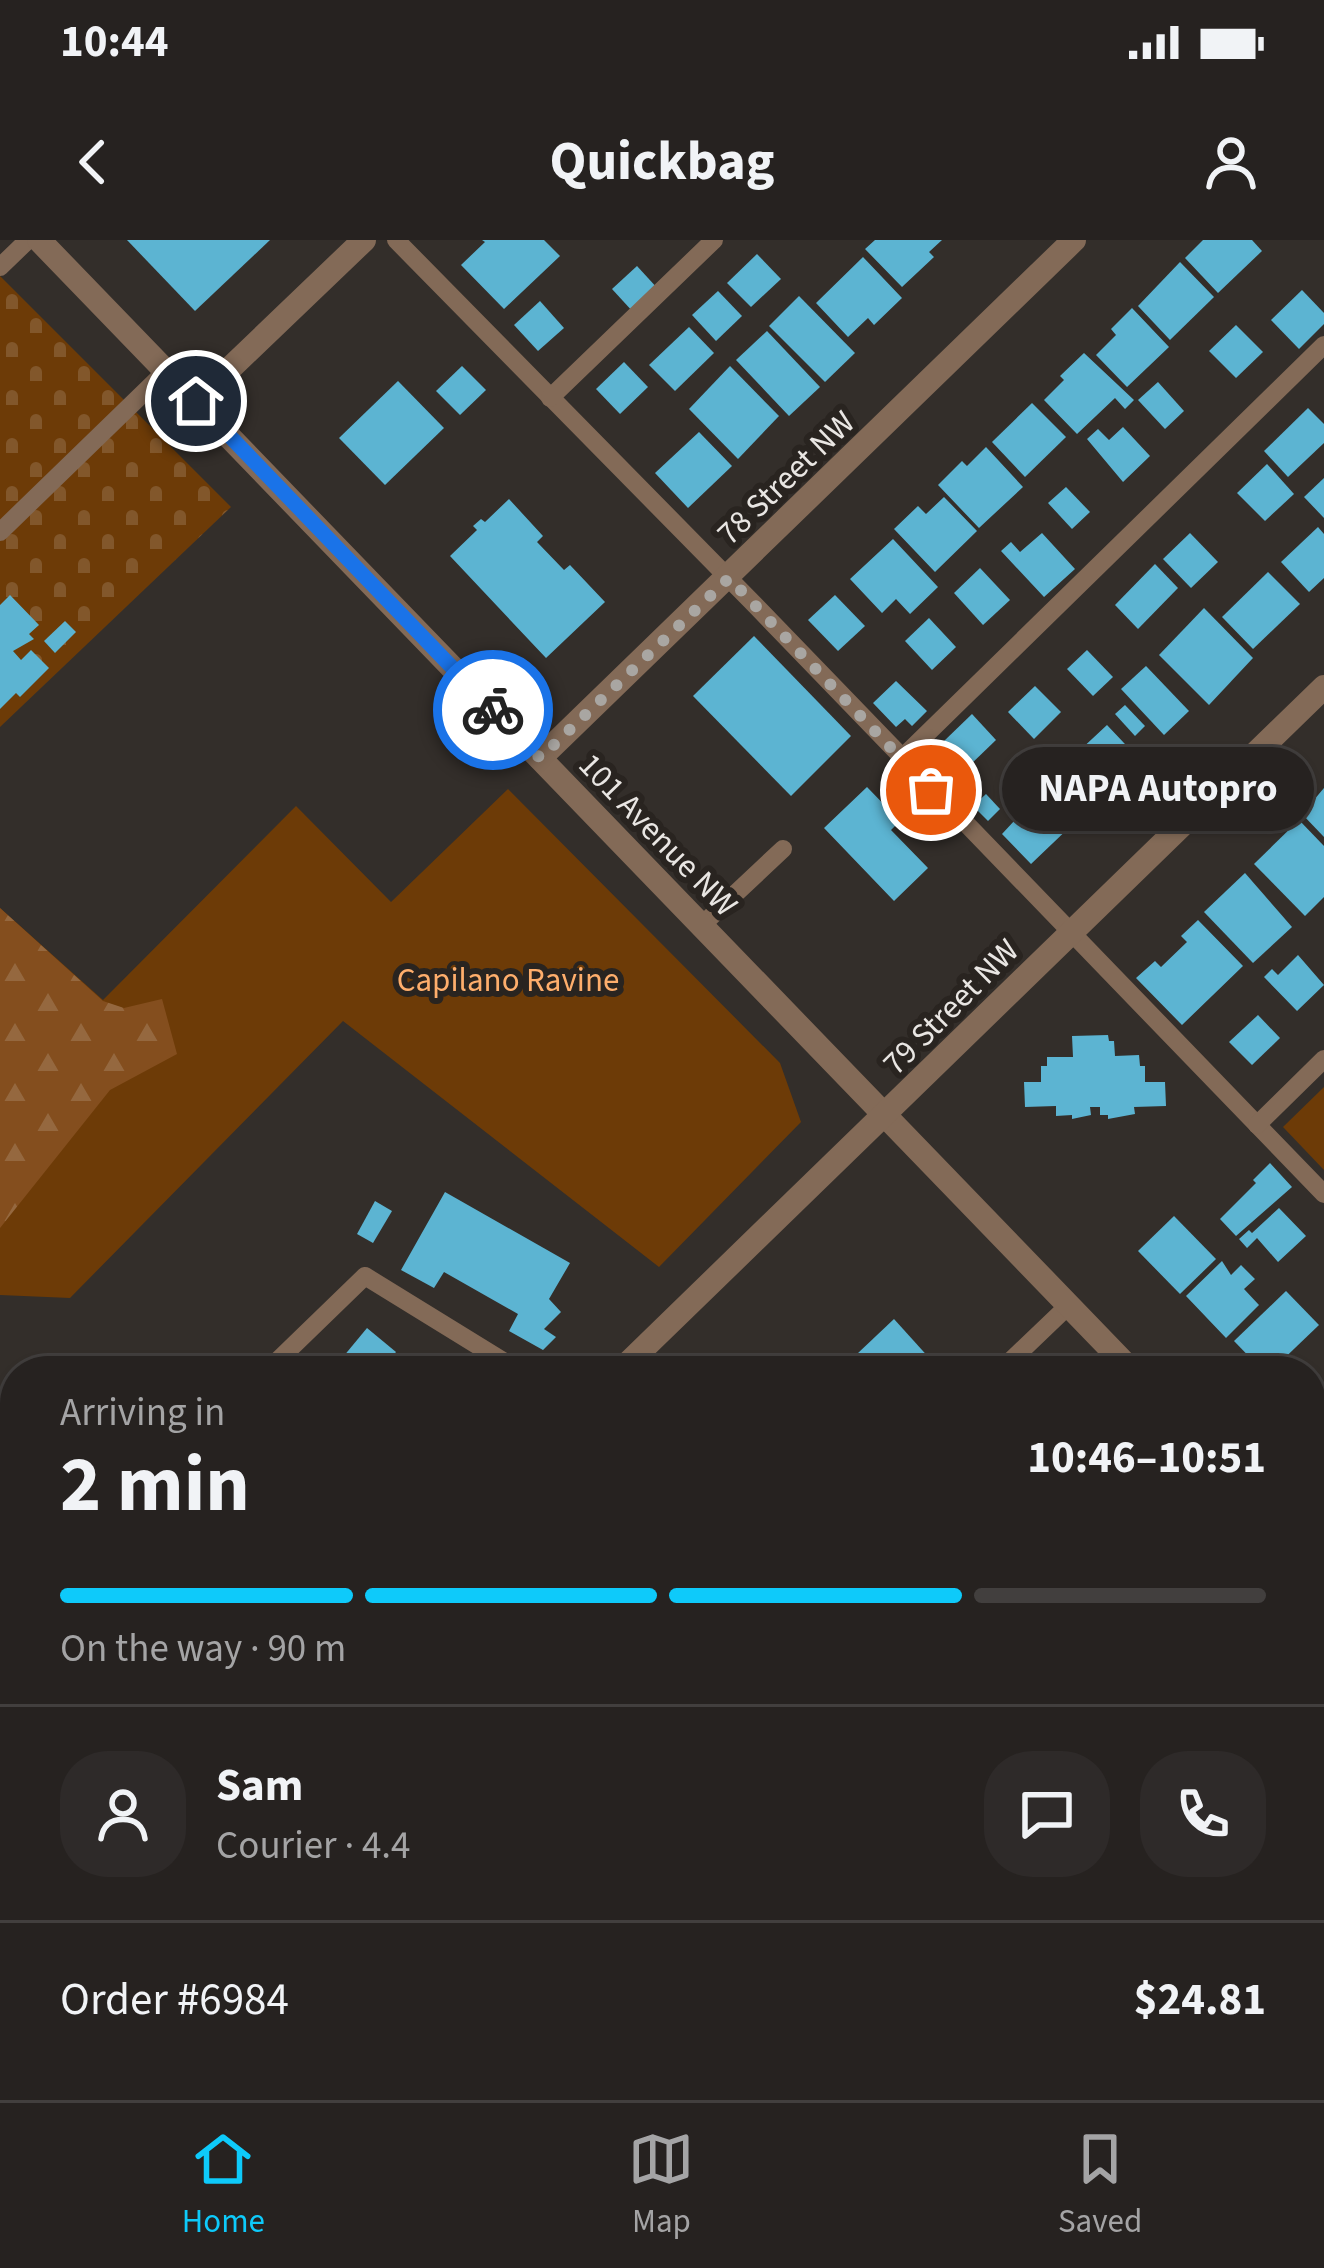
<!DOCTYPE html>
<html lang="en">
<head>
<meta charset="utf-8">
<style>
	:root { --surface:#262220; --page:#2e2a29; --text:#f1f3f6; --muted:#a4a4a5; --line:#423f3e; --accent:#0ecafa }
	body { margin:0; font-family:"Source Sans 3",sans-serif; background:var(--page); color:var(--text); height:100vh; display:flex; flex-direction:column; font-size:45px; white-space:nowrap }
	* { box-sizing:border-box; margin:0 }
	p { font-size:39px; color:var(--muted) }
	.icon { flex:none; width:66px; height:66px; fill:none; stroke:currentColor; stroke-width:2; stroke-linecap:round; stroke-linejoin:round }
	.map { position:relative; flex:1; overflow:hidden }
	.drawer { position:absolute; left:0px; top:1116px; width:1326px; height:744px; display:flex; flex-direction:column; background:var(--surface); border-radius:48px 48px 0 0; box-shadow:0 3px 9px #0004,0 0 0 3px var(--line) }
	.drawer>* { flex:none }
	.pin { position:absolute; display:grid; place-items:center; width:102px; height:102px; color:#fff; margin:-51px; border:6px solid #fff; border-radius:50%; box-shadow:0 3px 12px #0007 }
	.courier { position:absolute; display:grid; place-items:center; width:120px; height:120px; margin:-60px; border:9px solid #1a73e8; border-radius:50%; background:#fff; color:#222; box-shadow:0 3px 15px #0007 }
	.bubble { position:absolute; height:84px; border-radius:42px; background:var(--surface); box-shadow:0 3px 9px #0004,0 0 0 3px var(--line); font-size:39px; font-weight:700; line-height:84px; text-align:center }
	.overview em { font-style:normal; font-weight:700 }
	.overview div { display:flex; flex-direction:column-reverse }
	.overview { display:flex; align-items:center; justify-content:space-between; height:204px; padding:0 60px }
	h1 { font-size:78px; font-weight:700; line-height:90px }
	.bar { display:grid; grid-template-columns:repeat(4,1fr); gap:18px 12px; align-content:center; height:144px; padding:0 60px }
	.bar i { height:15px; border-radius:9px; background:var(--line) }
	.bar .selected { background:var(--accent) }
	.bar p { grid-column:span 4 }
	.line { display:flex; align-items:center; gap:30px; padding:0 60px; border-top:3px solid var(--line) }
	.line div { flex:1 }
	.round { display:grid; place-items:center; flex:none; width:126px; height:126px; border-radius:48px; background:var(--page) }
	.status { display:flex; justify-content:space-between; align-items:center; height:84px; padding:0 60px; background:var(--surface); direction:ltr }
	.status svg { height:33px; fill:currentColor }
	header { display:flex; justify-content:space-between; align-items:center; height:156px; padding:0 60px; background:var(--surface); font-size:54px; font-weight:700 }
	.tabs { display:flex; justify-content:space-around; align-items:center; height:168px; border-top:3px solid var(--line); background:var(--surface); font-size:33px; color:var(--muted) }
	.tabs a { display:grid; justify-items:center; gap:6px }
	.tabs .selected { color:var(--accent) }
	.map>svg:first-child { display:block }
</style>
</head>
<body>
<div class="status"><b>10:44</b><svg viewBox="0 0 49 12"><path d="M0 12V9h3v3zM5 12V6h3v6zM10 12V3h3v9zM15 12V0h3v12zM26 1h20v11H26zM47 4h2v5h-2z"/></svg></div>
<header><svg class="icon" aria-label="back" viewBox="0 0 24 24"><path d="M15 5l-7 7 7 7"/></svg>Quickbag<svg class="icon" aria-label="person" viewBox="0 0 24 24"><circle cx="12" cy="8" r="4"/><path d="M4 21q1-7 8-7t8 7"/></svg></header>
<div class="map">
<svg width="1324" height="1860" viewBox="0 0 1324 1860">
	<defs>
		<pattern id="forest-firs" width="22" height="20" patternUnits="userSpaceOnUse" patternTransform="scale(3)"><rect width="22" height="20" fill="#844e1e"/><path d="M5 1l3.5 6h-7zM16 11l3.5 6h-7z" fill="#95683f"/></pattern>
		<pattern id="cemetery-stones" width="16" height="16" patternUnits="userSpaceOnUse" patternTransform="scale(3)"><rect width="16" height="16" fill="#6d3b07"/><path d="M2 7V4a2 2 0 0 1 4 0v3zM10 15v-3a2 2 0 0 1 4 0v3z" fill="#82572b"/></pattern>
	</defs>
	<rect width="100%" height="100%" fill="#332e2a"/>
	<!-- green -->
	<g fill="#6d3b07">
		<polygon points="508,549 780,823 801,882 659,1027 343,781 70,1058 0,1055 0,668 103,760 296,566 391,662"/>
		<polygon points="1324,847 1324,930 1283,887"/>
		<polygon points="692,1845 951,1845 954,1848 942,1860 676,1860"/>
	</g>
	<!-- forest -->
	<polygon fill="url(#forest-firs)" points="0,668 103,761 124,768 162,759 177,814 110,850 0,988"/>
	<!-- cemetery -->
	<polygon fill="url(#cemetery-stones)" points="0,36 231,267 0,487"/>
	<!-- building -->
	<g fill="#5cb4d2">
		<polygon points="127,0 270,0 195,71"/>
		<polygon points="482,0 544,0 560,16 504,69 461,25 485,2"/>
		<polygon points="875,0 942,0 929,12 934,17 902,47 865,9"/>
		<polygon points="1203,0 1252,0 1262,11 1218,53 1185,18"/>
		<polygon points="757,14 781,39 751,67 727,43"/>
		<polygon points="863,17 902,58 874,85 868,78 848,97 816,63"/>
		<polygon points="1180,22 1214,57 1170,100 1138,66"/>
		<polygon points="637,26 659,50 634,73 612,49"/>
		<polygon points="1302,50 1324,73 1324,84 1299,109 1271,80"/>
		<polygon points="718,51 742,76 716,101 692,75"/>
		<polygon points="799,56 855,113 825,142 769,86"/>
		<polygon points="540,61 564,88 538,111 514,85"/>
		<polygon points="1132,68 1169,107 1127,147 1096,115 1116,95 1111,89"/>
		<polygon points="1236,85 1263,112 1236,138 1209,111"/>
		<polygon points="689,87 714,113 675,151 649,125"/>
		<polygon points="767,91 820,147 789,176 736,120"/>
		<polygon points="1084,113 1134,160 1125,169 1115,158 1077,194 1044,160 1064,140 1060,136"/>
		<polygon points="624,122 648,147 620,174 596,149"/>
		<polygon points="462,126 486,150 460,175 436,151"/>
		<polygon points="730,126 779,176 738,219 689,169"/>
		<polygon points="398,141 444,188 385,245 339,198"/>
		<polygon points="1158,142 1184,171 1165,189 1138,160"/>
		<polygon points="1032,163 1066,197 1025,237 992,202"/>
		<polygon points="1308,168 1324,184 1324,203 1288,237 1264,211"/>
		<polygon points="1123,187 1150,216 1123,242 1087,199 1098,189 1109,200"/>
		<polygon points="699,192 732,226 688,268 655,233"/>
		<polygon points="986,207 1023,247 979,288 938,245 962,221 967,226"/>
		<polygon points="1267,224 1294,254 1265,281 1237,253"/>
		<polygon points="1324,238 1324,278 1304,257"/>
		<polygon points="1066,247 1090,272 1072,289 1048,263"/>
		<polygon points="944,257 977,291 935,332 894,289 918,266 926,274"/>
		<polygon points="509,259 543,296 537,302 564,330 570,325 605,362 546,418 450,316 477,290 473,286 481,279 485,282"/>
		<polygon points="1318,287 1324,294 1324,338 1309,352 1281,322"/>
		<polygon points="1042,293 1075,329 1044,357 1001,311 1011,302 1020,312"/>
		<polygon points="1190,293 1218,322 1191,348 1163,319"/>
		<polygon points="893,299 938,347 910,374 896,359 882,373 850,339"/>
		<polygon points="1155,324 1178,348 1138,389 1115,365"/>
		<polygon points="980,328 1010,360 983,385 954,353"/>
		<polygon points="1268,332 1300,364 1253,409 1222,377"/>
		<polygon points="10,355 39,385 29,394 34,399 13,411 21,420 31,410 49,428 20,457 16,453 0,469 0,365"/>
		<polygon points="835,355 865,386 838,411 808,380"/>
		<polygon points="1204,368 1253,418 1209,465 1159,415"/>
		<polygon points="929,378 956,407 932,430 905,401"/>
		<polygon points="65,381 76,392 55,413 44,401"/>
		<polygon points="754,396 851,496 791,556 693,456"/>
		<polygon points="1087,410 1113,437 1093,456 1067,429"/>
		<polygon points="1146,426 1189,471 1164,495 1121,449"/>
		<polygon points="896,441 927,471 912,486 905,479 896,487 873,463"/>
		<polygon points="1035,446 1061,472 1034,499 1008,472"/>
		<polygon points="1125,465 1145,486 1135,496 1115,474"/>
		<polygon points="972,474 996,500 968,527 943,502"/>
		<polygon points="1107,485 1141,521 1114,546 1109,541 1093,557 1063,526"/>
		<polygon points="867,547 900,581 891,590 928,628 894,661 824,588"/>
		<polygon points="1324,548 1324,597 1302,574"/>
		<polygon points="1043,550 1055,562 1058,558 1075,582 1031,624 1002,594"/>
		<polygon points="986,554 1000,569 988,581 973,566"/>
		<polygon points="1299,580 1324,606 1324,657 1305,676 1254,624"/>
		<polygon points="1245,633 1292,687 1253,723 1204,672"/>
		<polygon points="1198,680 1243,726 1182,785 1136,738 1155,721 1161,727 1187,702 1181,696"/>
		<polygon points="1298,715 1324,745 1297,771 1264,737 1272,729 1278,735"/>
		<polygon points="1258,775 1280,798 1252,825 1229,802"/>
		<polygon points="1108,795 1109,801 1114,801 1115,816 1139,815 1140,826 1145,826 1145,842 1165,842 1166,866 1134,867 1135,874 1108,879 1108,875 1100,875 1100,867 1090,867 1091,875 1072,879 1072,875 1056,876 1056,866 1025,867 1024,842 1041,842 1041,826 1047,826 1047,817 1073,817 1072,796"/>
		<polygon points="1270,923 1292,947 1236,996 1220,979 1256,943 1253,940"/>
		<polygon points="445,952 570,1023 549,1059 561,1072 544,1089 556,1097 543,1110 509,1091 518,1074 444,1032 434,1048 401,1030"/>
		<polygon points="375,961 392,971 373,1003 357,994"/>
		<polygon points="1279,968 1306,996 1278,1022 1257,998 1247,1008 1239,999 1249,990 1252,993"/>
		<polygon points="1174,976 1216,1019 1180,1054 1138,1011"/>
		<polygon points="1222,1021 1231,1035 1241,1025 1255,1039 1244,1049 1259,1065 1226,1098 1186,1056"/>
		<polygon points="1286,1051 1319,1085 1271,1131 1263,1131 1234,1101"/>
		<polygon points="894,1079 941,1131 839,1131"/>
		<polygon points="367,1088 396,1112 380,1131 360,1131 343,1117"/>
		<polygon points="10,1233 15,1238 15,1289 0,1303 0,1242"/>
		<polygon points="15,1298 15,1356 0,1370 0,1312"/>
		<polygon points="1324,1417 1324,1472 1311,1484 1311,1429"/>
		<polygon points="0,1557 15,1573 15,1614 0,1598"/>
		<polygon points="1324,1568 1324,1619 1311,1605 1311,1580"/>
		<polygon points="1321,1654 1324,1657 1324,1713 1311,1700 1311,1673 1315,1668 1311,1664"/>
		<polygon points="12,1820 15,1845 36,1845 50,1860 0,1860 0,1831"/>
		<polygon points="56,1845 103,1845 88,1860 71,1860"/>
		<polygon points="144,1845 195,1845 197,1848 184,1860 158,1860"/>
		<polygon points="286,1845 319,1845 331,1857 287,1860 279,1852"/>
		<polygon points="1145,1845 1207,1845 1192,1860 1141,1860 1135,1855"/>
	</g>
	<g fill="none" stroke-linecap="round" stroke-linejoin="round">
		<!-- service -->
		<g stroke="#836a57" stroke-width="18">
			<polyline points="396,0 756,366 1324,954"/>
			<polyline points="0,27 28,0"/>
			<polyline points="550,158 714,0"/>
			<polyline points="0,292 166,131"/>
			<polyline points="901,519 1324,105"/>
			<polyline points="702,685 783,609"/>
			<polyline points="1257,885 1324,819"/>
			<polyline points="267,1131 365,1036 519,1131"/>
			<polyline points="1000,1131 1068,1066"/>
			<polyline points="0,1389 15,1374"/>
			<polyline points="1311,1529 1324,1517"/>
			<polyline points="244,1860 260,1845"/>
			<polyline points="974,1860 989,1845"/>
		</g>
		<!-- minor -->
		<g stroke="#836a57" stroke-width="24">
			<polyline points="196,161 364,0"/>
			<polyline points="540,518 1074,0"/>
			<polyline points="1311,1183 1324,1170"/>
			<polyline points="0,1476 15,1488"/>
			<polyline points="425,1845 440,1860"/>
			<polyline points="608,1860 624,1845"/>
			<polyline points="1305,1860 1324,1842"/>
		</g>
		<!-- tertiary -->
		<g stroke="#836a57" stroke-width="24">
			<polyline points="39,0 1132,1131"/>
			<polyline points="620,1131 1324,447"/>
			<polyline points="1311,1316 1324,1330"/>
			<polyline points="0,1729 15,1714"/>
		</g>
	</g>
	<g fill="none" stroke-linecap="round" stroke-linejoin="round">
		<!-- done -->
		<polyline stroke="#a9a6a2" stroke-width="12" stroke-dasharray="0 21.6" points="493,470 540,518 729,338 931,550"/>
		<!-- route -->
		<polyline stroke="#1a73e8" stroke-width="15" points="196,161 493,470"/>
	</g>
	<g text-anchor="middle" stroke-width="12" stroke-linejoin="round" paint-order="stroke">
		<!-- street labels -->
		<g font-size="33" fill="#e9e6e3" stroke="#292420">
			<text transform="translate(785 237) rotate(-44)" y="12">78 Street NW</text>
			<text transform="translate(659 594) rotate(46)" y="12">101 Avenue NW</text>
			<text transform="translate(950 766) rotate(-45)" y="12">79 Street NW</text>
		</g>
		<!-- park labels -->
		<g font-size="33" fill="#feae6c" stroke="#292420">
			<text x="508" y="751">Capilano Ravine</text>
		</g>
	</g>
</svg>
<div class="pin" style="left:931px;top:550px;background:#ea580c"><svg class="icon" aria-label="bag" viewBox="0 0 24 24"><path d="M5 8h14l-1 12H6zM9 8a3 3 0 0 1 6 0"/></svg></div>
<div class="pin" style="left:196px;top:161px;background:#1f2937"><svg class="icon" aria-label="home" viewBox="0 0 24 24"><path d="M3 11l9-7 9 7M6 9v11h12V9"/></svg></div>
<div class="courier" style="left:493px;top:470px"><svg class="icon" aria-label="bike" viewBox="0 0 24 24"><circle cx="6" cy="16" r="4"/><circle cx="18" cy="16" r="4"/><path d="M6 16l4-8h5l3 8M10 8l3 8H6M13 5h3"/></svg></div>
<div class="bubble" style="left:1002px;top:507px;width:312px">NAPA Autopro</div>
<section class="drawer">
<div class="overview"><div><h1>2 min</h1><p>Arriving in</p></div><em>10:46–10:51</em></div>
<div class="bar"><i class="selected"></i><i class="selected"></i><i class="selected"></i><i></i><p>On the way · 90 m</p></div>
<div class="line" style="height:216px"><a class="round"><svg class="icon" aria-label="person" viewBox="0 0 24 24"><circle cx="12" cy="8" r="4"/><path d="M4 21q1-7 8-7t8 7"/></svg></a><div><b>Sam</b><p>Courier · 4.4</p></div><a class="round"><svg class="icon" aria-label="chat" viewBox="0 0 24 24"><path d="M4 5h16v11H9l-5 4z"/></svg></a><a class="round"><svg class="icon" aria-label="phone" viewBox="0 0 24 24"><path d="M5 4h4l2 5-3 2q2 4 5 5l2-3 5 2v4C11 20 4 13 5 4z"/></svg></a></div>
<div class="line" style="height:156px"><div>Order #6984</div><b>$24.81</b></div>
</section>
</div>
<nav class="tabs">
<a class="selected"><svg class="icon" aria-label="home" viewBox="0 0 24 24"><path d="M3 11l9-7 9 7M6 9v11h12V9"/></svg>Home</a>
<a><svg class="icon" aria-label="map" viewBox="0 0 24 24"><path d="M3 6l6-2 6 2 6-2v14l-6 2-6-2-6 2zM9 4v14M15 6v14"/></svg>Map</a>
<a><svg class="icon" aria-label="saved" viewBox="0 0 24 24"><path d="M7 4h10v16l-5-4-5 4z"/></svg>Saved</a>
</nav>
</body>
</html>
